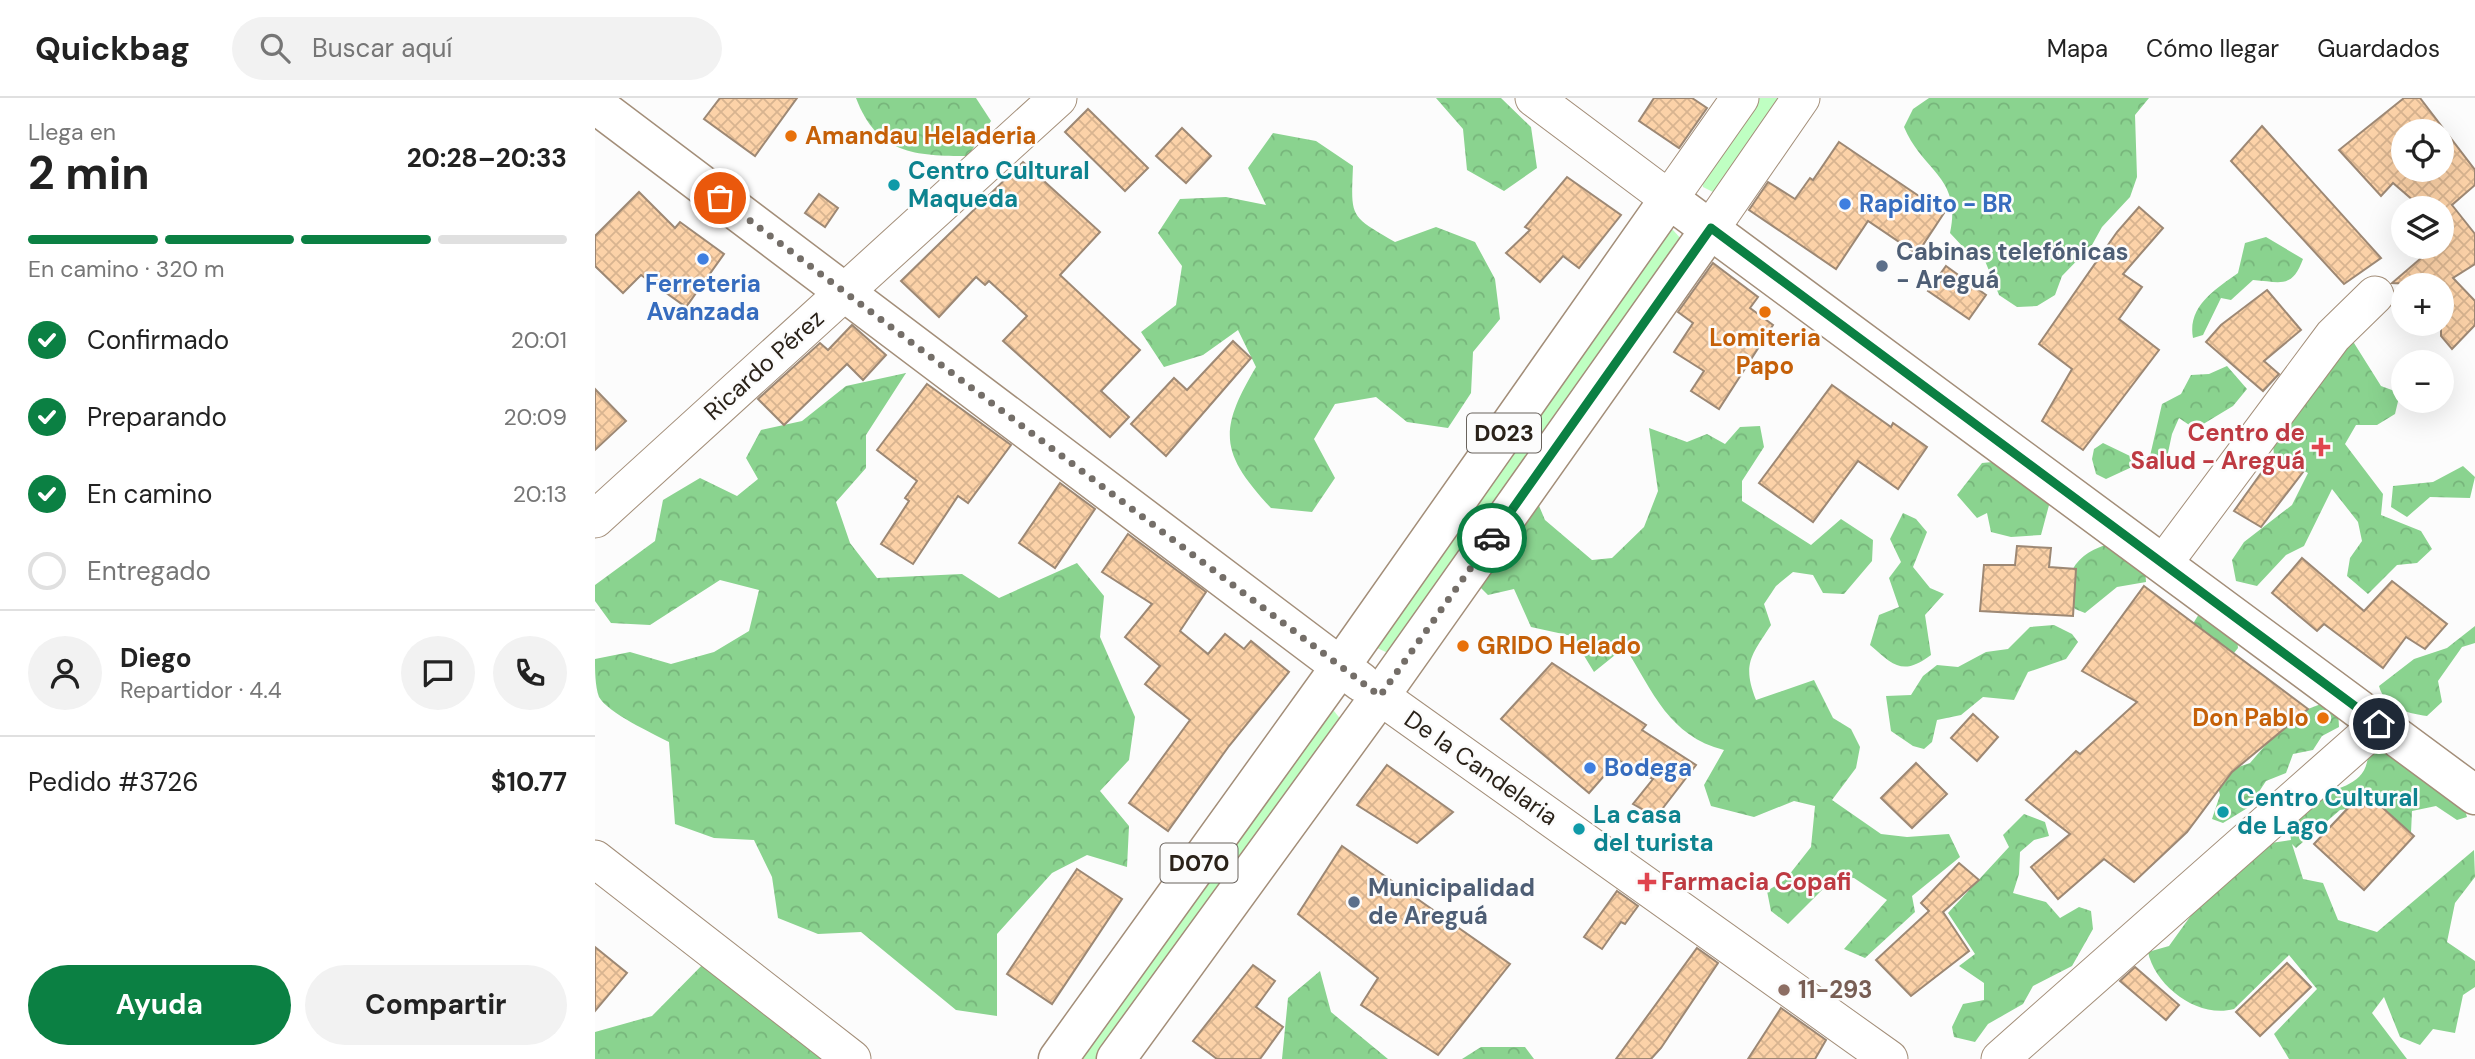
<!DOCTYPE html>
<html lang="es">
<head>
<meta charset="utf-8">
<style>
	:root { --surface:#fff; --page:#f2f2f2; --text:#222; --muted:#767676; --line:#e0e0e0; --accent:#0b8043 }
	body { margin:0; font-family:"DM Sans",sans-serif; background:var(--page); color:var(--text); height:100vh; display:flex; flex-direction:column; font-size:26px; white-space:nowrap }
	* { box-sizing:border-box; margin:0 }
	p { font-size:23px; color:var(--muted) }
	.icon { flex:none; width:38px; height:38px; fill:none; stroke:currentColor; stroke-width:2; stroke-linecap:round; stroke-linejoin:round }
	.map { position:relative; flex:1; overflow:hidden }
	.sheet { display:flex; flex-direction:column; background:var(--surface); width:595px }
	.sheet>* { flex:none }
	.buttons { position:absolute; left:1796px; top:21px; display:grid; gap:14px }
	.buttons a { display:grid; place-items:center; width:63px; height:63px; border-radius:50%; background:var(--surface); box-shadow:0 7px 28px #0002; font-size:35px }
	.pin { position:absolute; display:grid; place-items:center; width:60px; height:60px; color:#fff; margin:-30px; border:4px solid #fff; border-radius:50%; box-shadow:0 2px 7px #0007 }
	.courier { position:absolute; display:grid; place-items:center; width:70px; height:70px; margin:-35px; border:5px solid #0b8043; border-radius:50%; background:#fff; color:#222; box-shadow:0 2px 9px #0007 }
	.overview em { font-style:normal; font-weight:700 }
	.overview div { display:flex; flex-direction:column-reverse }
	.overview { display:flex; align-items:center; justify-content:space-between; height:119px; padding:0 28px }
	h1 { font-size:46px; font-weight:700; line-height:52px }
	.bar { display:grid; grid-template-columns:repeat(4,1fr); gap:10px 7px; align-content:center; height:84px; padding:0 28px }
	.bar i { height:9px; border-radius:5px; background:var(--line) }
	.bar .active { background:var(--accent) }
	.bar p { grid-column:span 4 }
	.line { display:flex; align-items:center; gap:18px; padding:0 28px; border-top:2px solid var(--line) }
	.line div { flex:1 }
	.round { display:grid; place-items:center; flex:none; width:74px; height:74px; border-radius:37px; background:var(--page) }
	ol { padding:0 28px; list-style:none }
	li { display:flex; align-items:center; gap:21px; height:77px }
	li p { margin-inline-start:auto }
	li .icon { padding:7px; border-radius:50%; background:var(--accent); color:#fff; stroke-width:4 }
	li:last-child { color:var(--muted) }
	li i { width:38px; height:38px; border:4px solid var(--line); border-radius:50% }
	.button { display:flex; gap:14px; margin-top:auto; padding:14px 28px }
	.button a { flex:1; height:80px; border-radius:42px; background:var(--accent); color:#fff; font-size:28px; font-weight:700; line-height:80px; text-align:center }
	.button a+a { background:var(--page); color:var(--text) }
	header { display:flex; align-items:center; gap:42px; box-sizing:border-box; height:98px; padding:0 35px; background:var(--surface); border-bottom:2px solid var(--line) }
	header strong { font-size:33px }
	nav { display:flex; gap:38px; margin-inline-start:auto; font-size:24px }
	.search { width:490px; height:63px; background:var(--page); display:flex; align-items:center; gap:18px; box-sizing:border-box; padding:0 24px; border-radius:38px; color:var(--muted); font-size:26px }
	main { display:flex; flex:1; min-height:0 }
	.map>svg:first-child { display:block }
</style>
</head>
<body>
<header>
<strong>Quickbag</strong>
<div class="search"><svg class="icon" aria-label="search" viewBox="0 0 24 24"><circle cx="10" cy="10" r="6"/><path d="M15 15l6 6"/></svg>Buscar aquí</div>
<nav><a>Mapa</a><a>Cómo llegar</a><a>Guardados</a></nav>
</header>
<main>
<section class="sheet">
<div class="overview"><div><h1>2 min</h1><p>Llega en</p></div><em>20:28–20:33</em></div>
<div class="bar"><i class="active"></i><i class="active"></i><i class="active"></i><i></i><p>En camino · 320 m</p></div>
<ol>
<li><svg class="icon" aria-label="check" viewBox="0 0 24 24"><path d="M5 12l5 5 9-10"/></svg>Confirmado<p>20:01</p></li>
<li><svg class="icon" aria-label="check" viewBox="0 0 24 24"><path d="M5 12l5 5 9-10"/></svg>Preparando<p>20:09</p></li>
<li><svg class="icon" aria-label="check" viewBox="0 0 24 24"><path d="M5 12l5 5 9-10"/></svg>En camino<p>20:13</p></li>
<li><i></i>Entregado</li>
</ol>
<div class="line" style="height:126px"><a class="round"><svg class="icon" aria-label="person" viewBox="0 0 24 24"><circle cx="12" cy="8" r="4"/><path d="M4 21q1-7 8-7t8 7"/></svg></a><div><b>Diego</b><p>Repartidor · 4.4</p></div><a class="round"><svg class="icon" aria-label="chat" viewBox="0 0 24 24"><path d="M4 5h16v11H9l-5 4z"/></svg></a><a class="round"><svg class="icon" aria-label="phone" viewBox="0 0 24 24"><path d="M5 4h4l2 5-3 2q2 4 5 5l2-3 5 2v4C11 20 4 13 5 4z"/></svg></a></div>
<div class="line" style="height:91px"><div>Pedido #3726</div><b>$10.77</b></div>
<div class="button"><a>Ayuda</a><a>Compartir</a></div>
</section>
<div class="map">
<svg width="1880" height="961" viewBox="0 0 1880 961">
	<defs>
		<pattern id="forest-crowns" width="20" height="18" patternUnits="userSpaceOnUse" patternTransform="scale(1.75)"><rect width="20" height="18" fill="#8ad38f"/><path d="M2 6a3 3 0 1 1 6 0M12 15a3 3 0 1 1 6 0" fill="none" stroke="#77b57b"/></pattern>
		<pattern id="building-cross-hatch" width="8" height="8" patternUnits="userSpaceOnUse" patternTransform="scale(1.75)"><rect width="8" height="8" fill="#fcd2a8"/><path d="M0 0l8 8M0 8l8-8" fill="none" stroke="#d8b490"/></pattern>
	</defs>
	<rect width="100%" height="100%" fill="#fcfcfc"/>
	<!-- green -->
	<g fill="#bfffc2">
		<polygon points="1164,0 1188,0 1120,95 1108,89 1107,81"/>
		<polygon points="1074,132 1078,132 1087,142 793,555 780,549"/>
		<polygon points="734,612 739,613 747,623 506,961 479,961"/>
	</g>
	<!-- forest -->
	<g fill="url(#forest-crowns)">
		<path d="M261,0H381L396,23L373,58C320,58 282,56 261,0Z"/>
		<polygon points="841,0 906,0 936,29 942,70 909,93 872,72 868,31"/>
		<path d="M1334,0H1554L1540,17L1542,79L1535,99L1507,129L1497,147L1467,178L1460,197L1442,208L1422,209L1404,197L1388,158L1369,150L1355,135C1367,79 1328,74 1309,29L1318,11Z"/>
		<path d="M678,35L721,43L758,68C756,120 754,117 800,144L841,129L880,144L900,181L905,221L878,254L876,295L853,330L812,324L781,299L740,306L719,341L740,380L717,414L676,410C625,355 623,333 661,269L643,232L608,257L569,269L546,234L581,207L587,168L563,135L585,101L631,99L671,107L653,70Z"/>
		<path d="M1671,139L1708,161C1697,191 1686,184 1658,182L1636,202L1626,200L1608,237L1598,240C1592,208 1621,191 1643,175L1650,145Z"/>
		<polygon points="1738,242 1759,245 1786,288 1805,295 1800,316 1782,327 1761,327 1750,346 1788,396 1786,417 1826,433 1837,451 1822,465 1802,467 1773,496 1752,478 1755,460 1767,443 1763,424 1737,391 1709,448 1691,457 1662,488 1641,483 1637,462 1649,444 1697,407 1713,375 1679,357 1676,327"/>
		<polygon points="1632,268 1652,291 1638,308 1600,331 1584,320 1577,336 1571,364 1562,369 1537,369 1511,381 1501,376 1497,361 1499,351 1508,345 1535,358 1555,358 1567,306 1586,296 1596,277 1614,276"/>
		<path d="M311,275L271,337V370L241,404L255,445L282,480L367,476L404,500L482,465L509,498L505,539L540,619L534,662L505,693L534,728L532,769L492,757L457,775L402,836V918L361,912L266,834L223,836L183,820L177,779L159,742L119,740L80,726L74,644C57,635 13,615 4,599C0,588 0,572 0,561L35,554L76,566L119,554L154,533L164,492L125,482L55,527L16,525L0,503V487L60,443L68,402L105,380L142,398L163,381L151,360L166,332L207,323L251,288Z"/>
		<path d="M1165,328L1169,349L1147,383V403L1216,447L1246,421L1278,442L1277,463L1249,496L1228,495L1218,477L1198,474L1181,488L1169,506L1176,527C1156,558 1147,566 1161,602L1219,582L1238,620L1256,631L1265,649L1261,670L1237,702L1286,736L1312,739L1354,736L1365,759L1317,798L1320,814L1270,860L1249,851L1292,802L1259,780L1238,781L1193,826L1176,813L1172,793L1190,782L1216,749L1220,708L1199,703L1159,719L1116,708L1109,687L1129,652C1074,638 1058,594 1030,549L999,574L977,538L936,529L919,491L893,497L878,482L942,403L950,422L997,462L1017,460L1049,429L1063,393L1054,330L1092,344L1112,336L1130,346L1145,329Z"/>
		<polygon points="1408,363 1457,396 1446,437 1416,439 1396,434 1392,415 1382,420 1362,397 1387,365"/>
		<polygon points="1868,368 1880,379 1875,400 1835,399 1812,419 1796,409 1798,388 1838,384"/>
		<path d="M1308,415L1321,421L1332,434L1318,469L1335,490L1349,496L1330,517L1336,557C1308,578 1299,568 1275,547L1284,517L1304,509L1294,480L1306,464L1295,441Z"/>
		<path d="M1527,444L1549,453L1551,484L1522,489L1490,515L1480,511C1460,473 1491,447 1527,444Z"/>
		<polygon points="1604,516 1641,530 1643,550 1610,591 1573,566"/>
		<polygon points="1459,527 1477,536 1483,544 1471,561 1433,574 1419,602 1388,599 1366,617 1342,622 1337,644 1329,651 1318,648 1296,633 1291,598 1316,597 1328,578 1342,567 1363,569 1391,554 1413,551 1435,529"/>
		<path d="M1880,528V545L1867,549L1843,583L1847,604L1832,618C1812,615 1790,610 1784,588L1819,561L1852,550Z"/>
		<polygon points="1731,604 1743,612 1744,629 1727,638 1718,652 1698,656 1691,675 1671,683 1654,709 1628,725 1617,721 1625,697 1620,677 1655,665 1674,643 1696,607 1713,611"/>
		<path d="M1792,643L1869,709L1872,719L1862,722L1841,708L1817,713L1816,735H1806L1764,709L1745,712L1701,750L1697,746L1708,781L1728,785L1743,822L1782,834L1879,752L1880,779L1860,805L1852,844L1880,863V889L1868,897L1860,935L1838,931L1825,947L1805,939L1789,899L1777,915L1812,961H1694L1679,936L1722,891L1694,857L1639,911C1603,921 1560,888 1553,854L1574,848L1610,798L1676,745L1696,742L1694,725C1703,717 1711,708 1720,702C1741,687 1770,690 1773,658Z"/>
		<polygon points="1429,716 1450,724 1454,738 1439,742 1425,754 1424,776 1418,795 1451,804 1465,820 1484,809 1496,813 1498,831 1477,868 1438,888 1428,906 1393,926 1380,944 1359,939 1357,929 1368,906 1389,902 1389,885 1364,868 1380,856 1353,815 1414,749 1408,737"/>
		<polygon points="117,857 270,961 0,961 0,934 57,918"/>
		<polygon points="725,873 736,914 793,961 687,961 693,900"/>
		<polygon points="886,949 930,949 939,961 867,961"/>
	</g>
	<!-- building -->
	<g fill="url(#building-cross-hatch)" stroke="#9d8874" stroke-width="2" fill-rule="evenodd">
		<polygon points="125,0 202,0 160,58 109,21"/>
		<polygon points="1059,0 1097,0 1112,10 1084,50 1044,23"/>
		<path d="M1809,0H1825L1880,72V87L1857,107L1880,136V166L1858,180L1880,203V227L1857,251L1846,238V187L1797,185L1839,149H1846V110H1827L1798,85L1786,98L1744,52ZM1808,33H1846V72H1808Z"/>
		<polygon points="493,11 553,70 530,93 470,34"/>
		<polygon points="1667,28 1786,160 1749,186 1636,63"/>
		<polygon points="587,30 616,58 591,85 561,58"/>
		<polygon points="1244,44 1349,115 1322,156 1273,123 1241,171 1154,112 1173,84 1200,101 1215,80 1218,82"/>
		<polygon points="428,64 505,134 465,177 545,252 506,293 534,319 515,339 408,243 432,218 394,183 390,187 381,179 344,219 306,183"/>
		<polygon points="972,79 1026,117 984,170 968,158 945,184 911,155 935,132 930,129"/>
		<polygon points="44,94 80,130 85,124 129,156 91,209 46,177 28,195 0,168 0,138"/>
		<polygon points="224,96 243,110 230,129 210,115"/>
		<polygon points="1544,109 1568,130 1528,176 1547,189 1524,221 1564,252 1488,352 1447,323 1477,271 1444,246 1522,134"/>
		<polygon points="1118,165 1163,199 1155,210 1178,227 1124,311 1096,293 1109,273 1079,254 1098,225 1083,214"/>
		<polygon points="1351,168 1391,197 1374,221 1333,193"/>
		<polygon points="1672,192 1706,232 1669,263 1684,276 1668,293 1611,244 1626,227"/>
		<polygon points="257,227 291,257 268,282 252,266 189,327 163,301 225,245 233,252"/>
		<polygon points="638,243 656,260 571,358 536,326 579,280 592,292"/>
		<polygon points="332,286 416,347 373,405 363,398 318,466 286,446 314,403 310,400 322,383 282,352"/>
		<polygon points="1237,287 1296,329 1298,325 1332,349 1303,391 1263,363 1218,424 1164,385"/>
		<polygon points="0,291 31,323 0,352"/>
		<polygon points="1679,357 1708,374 1666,429 1639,413"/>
		<polygon points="465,385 500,411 460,470 424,445"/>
		<polygon points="533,436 611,494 585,533 613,556 630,536 649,551 656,543 694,574 634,648 573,733 534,705 595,622 550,586 565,568 530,539 557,506 507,474"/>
		<polygon points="1422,448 1456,450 1454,469 1481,471 1478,518 1385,513 1389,467 1420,467"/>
		<polygon points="1707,460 1769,513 1797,483 1852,526 1830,551 1811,539 1788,570 1729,526 1722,533 1677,495"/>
		<polygon points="1549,488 1713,611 1637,674 1592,734 1539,784 1509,761 1463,801 1436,769 1475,736 1431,702 1481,653 1485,656 1542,604 1487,573"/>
		<polygon points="957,565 1051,627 1047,632 1101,667 1061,719 1038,706 1058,681 1023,662 994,695 906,621"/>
		<polygon points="1378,616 1403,639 1382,663 1356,640"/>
		<polygon points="1321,665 1352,696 1317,730 1286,700"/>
		<polygon points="792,667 858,714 822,745 762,707"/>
		<polygon points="1769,693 1819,738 1769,792 1719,746"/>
		<polygon points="747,748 915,866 843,957 766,907 783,880 703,816"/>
		<polygon points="1364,765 1384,782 1348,814 1374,853 1316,898 1281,862 1334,813 1326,805"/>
		<polygon points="482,771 527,801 457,906 412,876"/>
		<polygon points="1022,793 1043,808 1030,826 1026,824 1007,851 989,839"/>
		<polygon points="0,849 32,875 0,913"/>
		<polygon points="1102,850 1123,865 1066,950 1056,961 1021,961"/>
		<polygon points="1692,865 1716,889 1665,938 1641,914"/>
		<polygon points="658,867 680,883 661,909 688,929 665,961 622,961 598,943"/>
		<polygon points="1540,869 1584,907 1571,922 1525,883"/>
		<polygon points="1186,910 1231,942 1220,961 1153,961"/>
	</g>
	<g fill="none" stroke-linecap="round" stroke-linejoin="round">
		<!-- minor casing -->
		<g stroke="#a38e79" stroke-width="39">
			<g id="minor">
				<polyline points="939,0 1074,101 1145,0"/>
				<polyline points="1116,130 1206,0"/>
				<polyline points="0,421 463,0"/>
				<polyline points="1568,466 1738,238 1780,197"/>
				<polyline points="785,598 1294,961"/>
				<polyline points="0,761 257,961"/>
				<polyline points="1405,961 1784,626"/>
			</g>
		</g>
		<!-- major casing -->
		<g stroke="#a38e79" stroke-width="41">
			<g id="major">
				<polyline points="0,6 766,584"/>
				<polyline points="463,961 745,569 1074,101 1880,697"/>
				<polyline points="521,961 785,598 1116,130"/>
			</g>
		</g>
		<!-- minor -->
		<use href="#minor" stroke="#fff" stroke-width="37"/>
		<!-- major -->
		<use href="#major" stroke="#fff" stroke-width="38"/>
	</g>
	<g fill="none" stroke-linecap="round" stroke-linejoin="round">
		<!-- done -->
		<polyline stroke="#746e68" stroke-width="7" stroke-dasharray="0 12.6" points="125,100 785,598 897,440"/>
		<!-- route -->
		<polyline stroke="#0b8043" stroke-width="9" points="897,440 1116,130 1784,626"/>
	</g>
	<!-- markers -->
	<g fill="#e8710a" stroke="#fcfcfc" stroke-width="2.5">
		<circle cx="196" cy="38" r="7"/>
		<circle cx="1170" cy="214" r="7"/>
		<circle cx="868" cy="548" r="7"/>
		<circle cx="1728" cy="620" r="7"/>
	</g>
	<g fill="#0f9aa8" stroke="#fcfcfc" stroke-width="2.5">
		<circle cx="299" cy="87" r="7"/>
		<circle cx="1628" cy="714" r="7"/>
		<circle cx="984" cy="731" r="7"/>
	</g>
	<g fill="#3f7fe0" stroke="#fcfcfc" stroke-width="2.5">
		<circle cx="1250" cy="106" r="7"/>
		<circle cx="108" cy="161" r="7"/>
		<circle cx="995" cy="670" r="7"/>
	</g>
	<g fill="#5c6f8a" stroke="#fcfcfc" stroke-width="2.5">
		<circle cx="1287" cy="168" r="7"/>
		<circle cx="759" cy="804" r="7"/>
	</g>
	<g fill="#e0444e" stroke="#fcfcfc" stroke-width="2.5">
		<path d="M1722.5 338.5h7v7h7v7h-7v7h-7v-7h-7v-7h7z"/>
		<path d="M1048.5 773.5h7v7h7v7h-7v7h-7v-7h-7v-7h7z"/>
	</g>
	<circle fill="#8d6e63" stroke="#fcfcfc" stroke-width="2.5" cx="1189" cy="892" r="7"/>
	<g text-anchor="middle" stroke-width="5" stroke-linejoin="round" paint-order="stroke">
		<!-- shield labels -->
		<g fill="#fcfcfc" stroke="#69635d" stroke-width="2">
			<rect x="872" y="315.5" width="74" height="39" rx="5"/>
			<rect x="565.5" y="745.5" width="77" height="39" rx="5"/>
		</g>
		<g font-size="23" font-weight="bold" fill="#2a2219">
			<text x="909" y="343">D023</text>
			<text x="604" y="773">D070</text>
		</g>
		<!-- food labels -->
		<g font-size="24" font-weight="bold" fill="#c56008" stroke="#fcfcfc" text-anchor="start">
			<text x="210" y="46">Amandau Heladeria</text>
			<text x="1170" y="248" text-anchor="middle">Lomiteria<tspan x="1170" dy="28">Papo</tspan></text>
			<text x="882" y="556">GRIDO Helado</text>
			<text x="1714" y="628" text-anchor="end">Don Pablo</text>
		</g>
		<!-- culture labels -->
		<g font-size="24" font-weight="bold" fill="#0d838f" stroke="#fcfcfc" text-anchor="start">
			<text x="313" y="81">Centro Cultural<tspan x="313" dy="28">Maqueda</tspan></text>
			<text x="1642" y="708">Centro Cultural<tspan x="1642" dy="28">de Lago</tspan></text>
			<text x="998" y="725">La casa<tspan x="998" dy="28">del turista</tspan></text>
		</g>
		<!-- shop labels -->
		<g font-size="24" font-weight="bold" fill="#366cbe" stroke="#fcfcfc" text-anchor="start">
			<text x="1264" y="114">Rapidito - BR</text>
			<text x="108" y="194" text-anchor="middle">Ferreteria<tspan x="108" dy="28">Avanzada</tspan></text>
			<text x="1009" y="678">Bodega</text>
		</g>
		<!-- service labels -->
		<g font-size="24" font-weight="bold" fill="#4e5e75" stroke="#fcfcfc" text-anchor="start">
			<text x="1301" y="162">Cabinas telefónicas<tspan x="1301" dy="28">- Areguá</tspan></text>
			<text x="773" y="798">Municipalidad<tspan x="773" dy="28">de Areguá</tspan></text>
		</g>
		<!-- street labels -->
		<g font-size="24" fill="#2a2219" stroke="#fcfcfc">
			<text transform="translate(169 267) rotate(-42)" y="8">Ricardo Pérez</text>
			<text transform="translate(886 670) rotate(35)" y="8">De la Candelaria</text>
		</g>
		<!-- health labels -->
		<g font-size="24" font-weight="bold" fill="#be3a42" stroke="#fcfcfc" text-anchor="end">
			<text x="1710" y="343">Centro de<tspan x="1710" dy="28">Salud - Areguá</tspan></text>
			<text x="1066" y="792" text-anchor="start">Farmacia Copafi</text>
		</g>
		<!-- education labels -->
		<g font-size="24" font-weight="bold" fill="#785e54" stroke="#fcfcfc" text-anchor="start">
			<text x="1203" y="900">11-293</text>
		</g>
	</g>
</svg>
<div class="buttons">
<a><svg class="icon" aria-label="locate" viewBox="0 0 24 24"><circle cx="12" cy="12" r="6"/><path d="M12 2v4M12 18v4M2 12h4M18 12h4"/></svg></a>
<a><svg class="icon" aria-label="layers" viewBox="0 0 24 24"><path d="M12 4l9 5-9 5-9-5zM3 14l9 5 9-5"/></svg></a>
<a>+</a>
<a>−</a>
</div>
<div class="pin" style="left:125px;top:100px;background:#ea580c"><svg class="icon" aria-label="bag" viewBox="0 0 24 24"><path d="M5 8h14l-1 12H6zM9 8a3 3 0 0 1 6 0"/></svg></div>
<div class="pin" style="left:1784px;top:626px;background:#1f2937"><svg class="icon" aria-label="home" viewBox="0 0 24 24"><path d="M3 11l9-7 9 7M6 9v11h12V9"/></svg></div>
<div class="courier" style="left:897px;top:440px"><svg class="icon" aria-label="car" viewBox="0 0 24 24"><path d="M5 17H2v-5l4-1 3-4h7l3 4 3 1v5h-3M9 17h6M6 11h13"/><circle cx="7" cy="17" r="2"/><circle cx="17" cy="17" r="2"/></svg></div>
</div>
</main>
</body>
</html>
